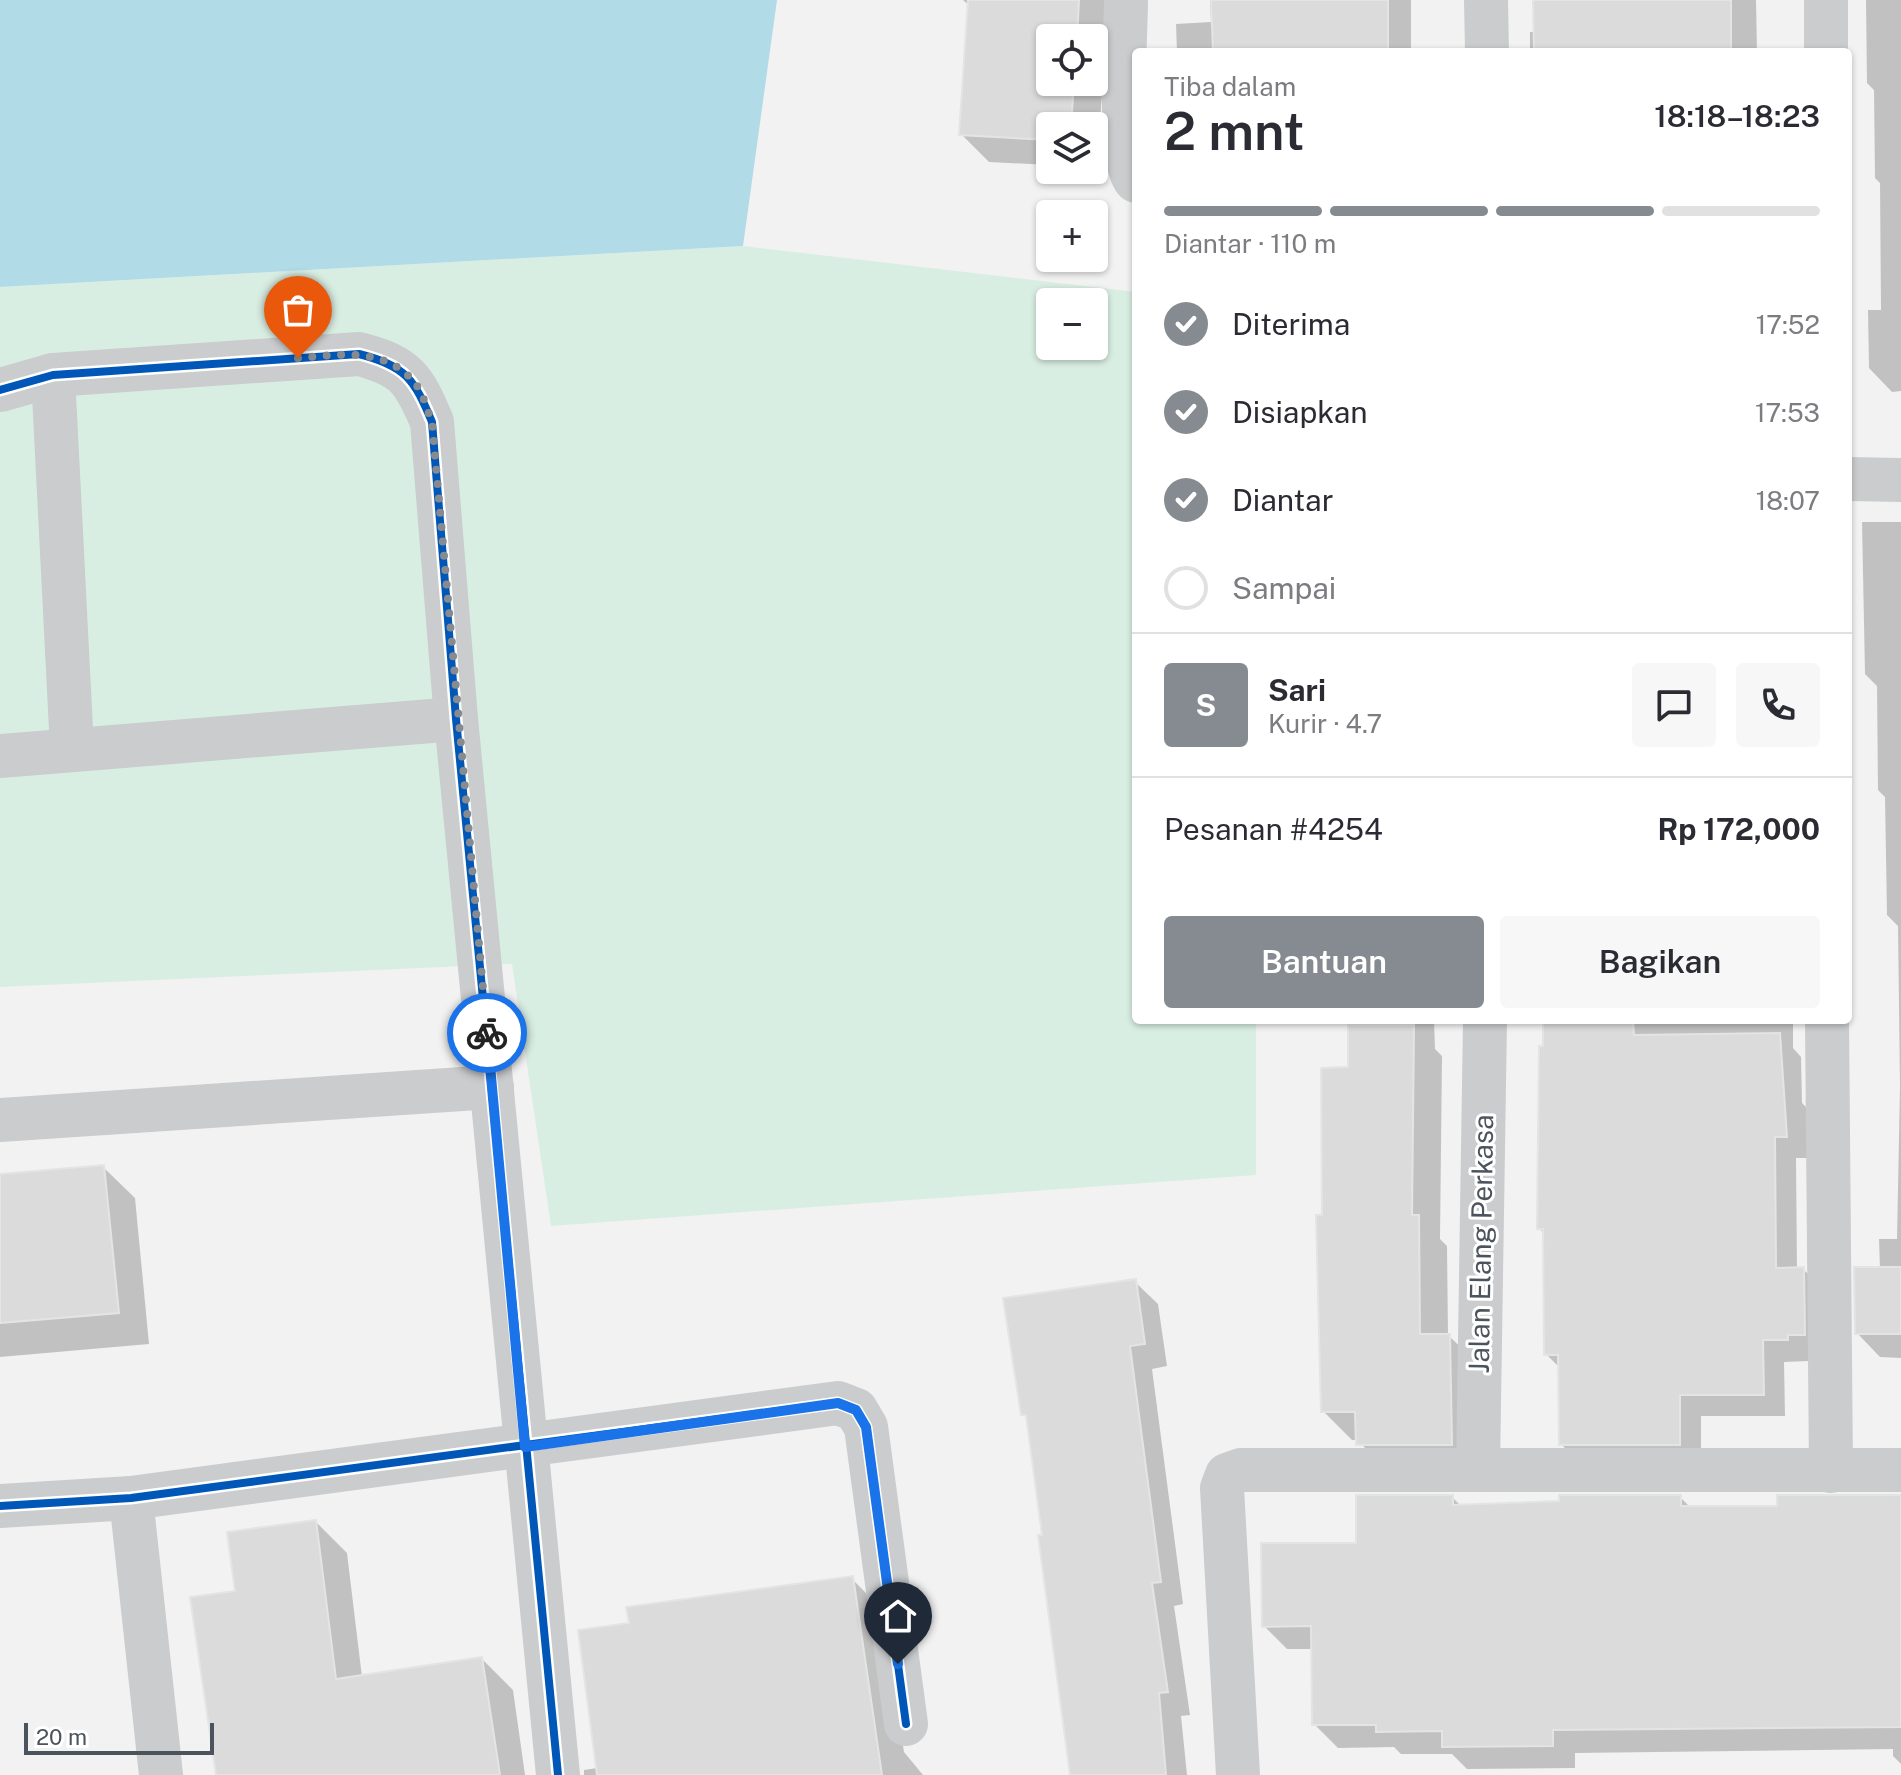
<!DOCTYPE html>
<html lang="id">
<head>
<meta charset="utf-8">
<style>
	:root { --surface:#fff; --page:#f7f7f7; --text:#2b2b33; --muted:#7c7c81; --line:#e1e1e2; --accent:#858b90 }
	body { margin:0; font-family:"Public Sans",sans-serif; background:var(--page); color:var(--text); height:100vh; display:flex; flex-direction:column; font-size:30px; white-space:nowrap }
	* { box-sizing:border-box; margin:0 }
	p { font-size:26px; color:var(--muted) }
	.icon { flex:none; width:44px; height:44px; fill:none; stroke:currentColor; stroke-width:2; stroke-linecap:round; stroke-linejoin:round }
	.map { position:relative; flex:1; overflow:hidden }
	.sheet { position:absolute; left:1132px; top:48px; width:720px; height:976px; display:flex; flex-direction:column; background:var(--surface); border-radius:8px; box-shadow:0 2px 6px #0004 }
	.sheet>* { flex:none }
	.controls { position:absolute; left:1036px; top:24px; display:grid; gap:16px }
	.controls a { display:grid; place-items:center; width:72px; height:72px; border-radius:8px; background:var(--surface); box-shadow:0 2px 6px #0004; font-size:40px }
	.scale { position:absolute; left:24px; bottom:20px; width:190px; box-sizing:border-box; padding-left:8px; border:4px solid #4b535c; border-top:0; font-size:22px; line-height:28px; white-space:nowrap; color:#4b535c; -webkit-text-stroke:6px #fff; paint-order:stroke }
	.pin { position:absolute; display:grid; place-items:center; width:68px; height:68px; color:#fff; margin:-82px -34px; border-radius:50% 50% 50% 0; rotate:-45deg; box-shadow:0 0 8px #0007 }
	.pin .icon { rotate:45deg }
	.courier { position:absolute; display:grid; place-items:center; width:80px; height:80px; margin:-40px; border:6px solid #1a73e8; border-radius:50%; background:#fff; color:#222; box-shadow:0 2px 10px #0007 }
	.headline em { font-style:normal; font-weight:600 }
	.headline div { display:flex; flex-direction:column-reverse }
	.headline { display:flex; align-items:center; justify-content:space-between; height:136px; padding:0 32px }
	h1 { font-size:52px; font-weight:600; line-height:60px }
	.bar { display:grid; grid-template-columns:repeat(4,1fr); gap:12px 8px; align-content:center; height:96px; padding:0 32px }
	.bar i { height:10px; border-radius:6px; background:var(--line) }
	.bar .active { background:var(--accent) }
	.bar p { grid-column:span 4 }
	.line { display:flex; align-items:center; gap:20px; padding:0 32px; border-top:2px solid var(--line) }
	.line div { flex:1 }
	.round { display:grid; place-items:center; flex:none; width:84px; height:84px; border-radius:8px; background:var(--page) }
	ol { padding:0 32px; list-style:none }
	li { display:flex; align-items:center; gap:24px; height:88px }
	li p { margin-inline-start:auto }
	li .icon { padding:8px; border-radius:50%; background:var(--accent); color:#fff; stroke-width:4 }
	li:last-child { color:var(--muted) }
	li i { width:44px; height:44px; border:4px solid var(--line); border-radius:50% }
	.button { display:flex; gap:16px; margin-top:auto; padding:16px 32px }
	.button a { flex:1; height:92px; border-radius:8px; background:var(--accent); color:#fff; font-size:32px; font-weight:600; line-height:92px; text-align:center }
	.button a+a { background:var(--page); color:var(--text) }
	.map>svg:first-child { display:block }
</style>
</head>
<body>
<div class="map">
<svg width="1901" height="1775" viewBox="0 0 1901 1775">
	<rect width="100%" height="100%" fill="#f2f2f2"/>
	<!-- green -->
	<path fill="#d9eee2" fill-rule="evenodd" d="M743,246L1136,292V1020H1256V1175L551,1226L512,964L0,987V287ZM1050,302H1094V346H1050Z"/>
	<!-- water -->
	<polygon fill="#b2dbe8" points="0,0 777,0 743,246 0,287"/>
	<!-- shadow -->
	<g fill="#0003" fill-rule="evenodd">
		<path d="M963,0H1110L1096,168L1094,126H1050V165L989,162L961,134L970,6ZM1050,38H1094V82H1050Z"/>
		<polygon points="1210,0 1411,0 1411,52 1177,52 1176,24 1211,22"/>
		<polygon points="1535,0 1756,0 1757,52 1530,52 1530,32 1536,32"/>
		<polygon points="1866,0 1901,0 1901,391 1892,392 1869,368 1868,310 1881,310 1880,183 1875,178 1874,90 1867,83"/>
		<polygon points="1862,522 1901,522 1901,1358 1880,1357 1857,1333 1880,1269 1879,1239 1897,1239 1900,1087 1898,926 1887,915 1885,797 1878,790 1877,686 1865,674"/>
		<polygon points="1350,1020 1434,1020 1435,1049 1442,1056 1440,1239 1447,1246 1448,1335 1479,1365 1480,1473 1387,1473 1358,1440 1352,1440 1323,1411 1324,1217 1351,1069"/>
		<polygon points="1545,1020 1793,1020 1793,1048 1801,1057 1802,1103 1807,1108 1808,1158 1796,1158 1797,1270 1803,1269 1825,1291 1809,1361 1784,1362 1785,1416 1701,1416 1701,1466 1582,1466 1561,1444 1560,1368 1546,1354 1545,1235 1539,1228"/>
		<polygon points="103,1167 135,1198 149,1344 0,1357 0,1176"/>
		<polygon points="1135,1282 1158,1304 1167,1366 1152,1369 1183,1604 1174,1606 1190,1715 1181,1716 1187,1775 1072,1775 1029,1420 1023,1414"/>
		<polygon points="1452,1497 1462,1507 1680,1497 1691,1508 1779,1508 1901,1497 1901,1764 1893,1756 1893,1749 1575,1753 1575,1768 1467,1769 1452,1754 1401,1754 1394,1747 1338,1748 1314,1724 1313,1649 1287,1649 1264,1626 1358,1545"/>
		<polygon points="316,1522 347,1553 362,1677 482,1659 513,1690 525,1775 218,1775 237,1593"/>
		<polygon points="852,1579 883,1610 904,1752 923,1775 584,1775 584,1770 597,1768 631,1625"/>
	</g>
	<!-- building -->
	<g fill="#dbdbdc" stroke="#e3e4e4" stroke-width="2">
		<polygon points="968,0 1079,0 1077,38 1050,38 1050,82 1074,82 1071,126 1050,126 1050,140 959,135"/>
		<polygon points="1211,0 1388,0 1388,52 1213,52"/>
		<polygon points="1533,0 1731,0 1731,52 1534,52"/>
		<polygon points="1543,1020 1633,1020 1634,1035 1780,1033 1787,1137 1775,1137 1776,1268 1804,1267 1805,1335 1788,1335 1788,1340 1763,1340 1764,1395 1680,1395 1680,1445 1559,1445 1558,1355 1544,1355 1543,1229 1537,1229 1539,1046 1543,1046"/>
		<polygon points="1348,1025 1414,1025 1412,1215 1419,1215 1420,1334 1450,1334 1452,1445 1356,1445 1355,1412 1321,1412 1316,1215 1322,1215 1321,1068 1348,1067"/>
		<polygon points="104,1165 119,1313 0,1323 0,1174"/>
		<polygon points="1854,1267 1901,1267 1901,1334 1855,1334"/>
		<polygon points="1136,1279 1145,1344 1130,1346 1161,1582 1152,1583 1168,1692 1159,1693 1166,1775 1070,1775 1038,1535 1042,1535 1026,1415 1021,1415 1003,1298"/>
		<polygon points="1356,1495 1453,1495 1453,1505 1559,1501 1559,1495 1681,1495 1681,1506 1777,1506 1777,1495 1901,1495 1901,1727 1553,1730 1553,1746 1442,1747 1442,1731 1376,1732 1376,1725 1312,1725 1311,1626 1262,1627 1261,1543 1356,1543"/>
		<polygon points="316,1520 336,1679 482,1657 500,1775 216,1775 190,1597 235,1591 227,1532"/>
		<polygon points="853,1576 882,1775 597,1775 578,1630 629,1623 626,1607"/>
	</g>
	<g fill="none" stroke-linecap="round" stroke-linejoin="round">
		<!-- street -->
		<g stroke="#cacccd" stroke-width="44">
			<path d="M1126,0C1126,32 1117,162 1136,181"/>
			<polyline points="1486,0 1487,52"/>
			<polyline points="1826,52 1826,0"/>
			<polyline points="53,375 72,749"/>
			<path d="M0,390L53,375L359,354C406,366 414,379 432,422L456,719L558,1775"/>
			<polyline points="1848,479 1901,480"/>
			<polyline points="0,756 456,719"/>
			<polyline points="1827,1020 1831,1471"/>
			<polyline points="0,1120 492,1087"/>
			<polyline points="1478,1469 1485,1020"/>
			<polyline points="131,1498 161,1775"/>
			<polyline points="0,1506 131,1498 838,1403 856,1410 866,1427 906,1724"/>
			<polyline points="1238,1775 1222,1488 1227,1475 1241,1470 1901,1470"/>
		</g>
		<!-- cycleway casing -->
		<g stroke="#fff" stroke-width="13">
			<g id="cycleway">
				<path d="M0,390L53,375L359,354C406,366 414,379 432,422L456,719L558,1775"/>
				<polyline points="0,1506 131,1498 838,1403 856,1410 866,1427 906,1724"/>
			</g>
		</g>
		<!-- cycleway -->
		<use href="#cycleway" stroke="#0057b8" stroke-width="8"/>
	</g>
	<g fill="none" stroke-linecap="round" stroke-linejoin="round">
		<!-- done -->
		<path stroke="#858b90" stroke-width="8" stroke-dasharray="0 14.4" d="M298,358C339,355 384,346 414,382C423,392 427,410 432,422L487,1033"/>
		<!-- route -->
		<polyline stroke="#1a73e8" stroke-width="10" points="487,1033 525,1447 838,1403 856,1410 866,1427 898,1664"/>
	</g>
	<g text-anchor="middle" stroke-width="6" stroke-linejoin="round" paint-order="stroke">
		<!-- street labels -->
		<g font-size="28" fill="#4b535c" stroke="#fff">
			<text transform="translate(1481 1244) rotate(-89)" y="10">Jalan Elang Perkasa</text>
		</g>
	</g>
</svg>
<div class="controls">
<a><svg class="icon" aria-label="locate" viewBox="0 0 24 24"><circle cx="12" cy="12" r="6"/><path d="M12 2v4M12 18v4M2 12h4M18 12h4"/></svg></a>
<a><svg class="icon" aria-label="layers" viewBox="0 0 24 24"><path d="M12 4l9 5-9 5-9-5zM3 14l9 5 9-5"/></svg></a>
<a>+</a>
<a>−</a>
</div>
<div class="scale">20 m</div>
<div class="pin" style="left:298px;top:358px;background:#ea580c"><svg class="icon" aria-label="bag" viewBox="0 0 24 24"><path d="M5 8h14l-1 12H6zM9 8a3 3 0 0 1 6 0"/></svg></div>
<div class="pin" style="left:898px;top:1664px;background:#1f2937"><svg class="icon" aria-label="home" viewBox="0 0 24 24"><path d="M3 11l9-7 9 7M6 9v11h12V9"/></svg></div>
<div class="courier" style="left:487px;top:1033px"><svg class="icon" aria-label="bike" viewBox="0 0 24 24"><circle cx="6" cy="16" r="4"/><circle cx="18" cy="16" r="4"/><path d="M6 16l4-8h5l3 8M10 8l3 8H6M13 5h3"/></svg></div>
<section class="sheet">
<div class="headline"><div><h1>2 mnt</h1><p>Tiba dalam</p></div><em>18:18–18:23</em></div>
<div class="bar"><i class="active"></i><i class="active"></i><i class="active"></i><i></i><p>Diantar · 110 m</p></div>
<ol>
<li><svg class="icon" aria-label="check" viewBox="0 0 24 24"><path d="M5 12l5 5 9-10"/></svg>Diterima<p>17:52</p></li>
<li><svg class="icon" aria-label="check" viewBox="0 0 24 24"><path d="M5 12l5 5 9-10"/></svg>Disiapkan<p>17:53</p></li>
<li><svg class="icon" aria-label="check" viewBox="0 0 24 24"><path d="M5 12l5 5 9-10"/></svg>Diantar<p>18:07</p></li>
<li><i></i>Sampai</li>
</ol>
<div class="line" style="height:144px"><b class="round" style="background:var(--accent);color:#fff">S</b><div><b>Sari</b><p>Kurir · 4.7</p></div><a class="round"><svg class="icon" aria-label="chat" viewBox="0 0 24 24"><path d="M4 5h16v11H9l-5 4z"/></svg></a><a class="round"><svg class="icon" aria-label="phone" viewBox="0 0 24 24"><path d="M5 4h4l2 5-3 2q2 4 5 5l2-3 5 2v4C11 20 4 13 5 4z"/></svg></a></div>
<div class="line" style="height:104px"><div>Pesanan #4254</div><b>Rp 172,000</b></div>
<div class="button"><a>Bantuan</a><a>Bagikan</a></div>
</section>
</div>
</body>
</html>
